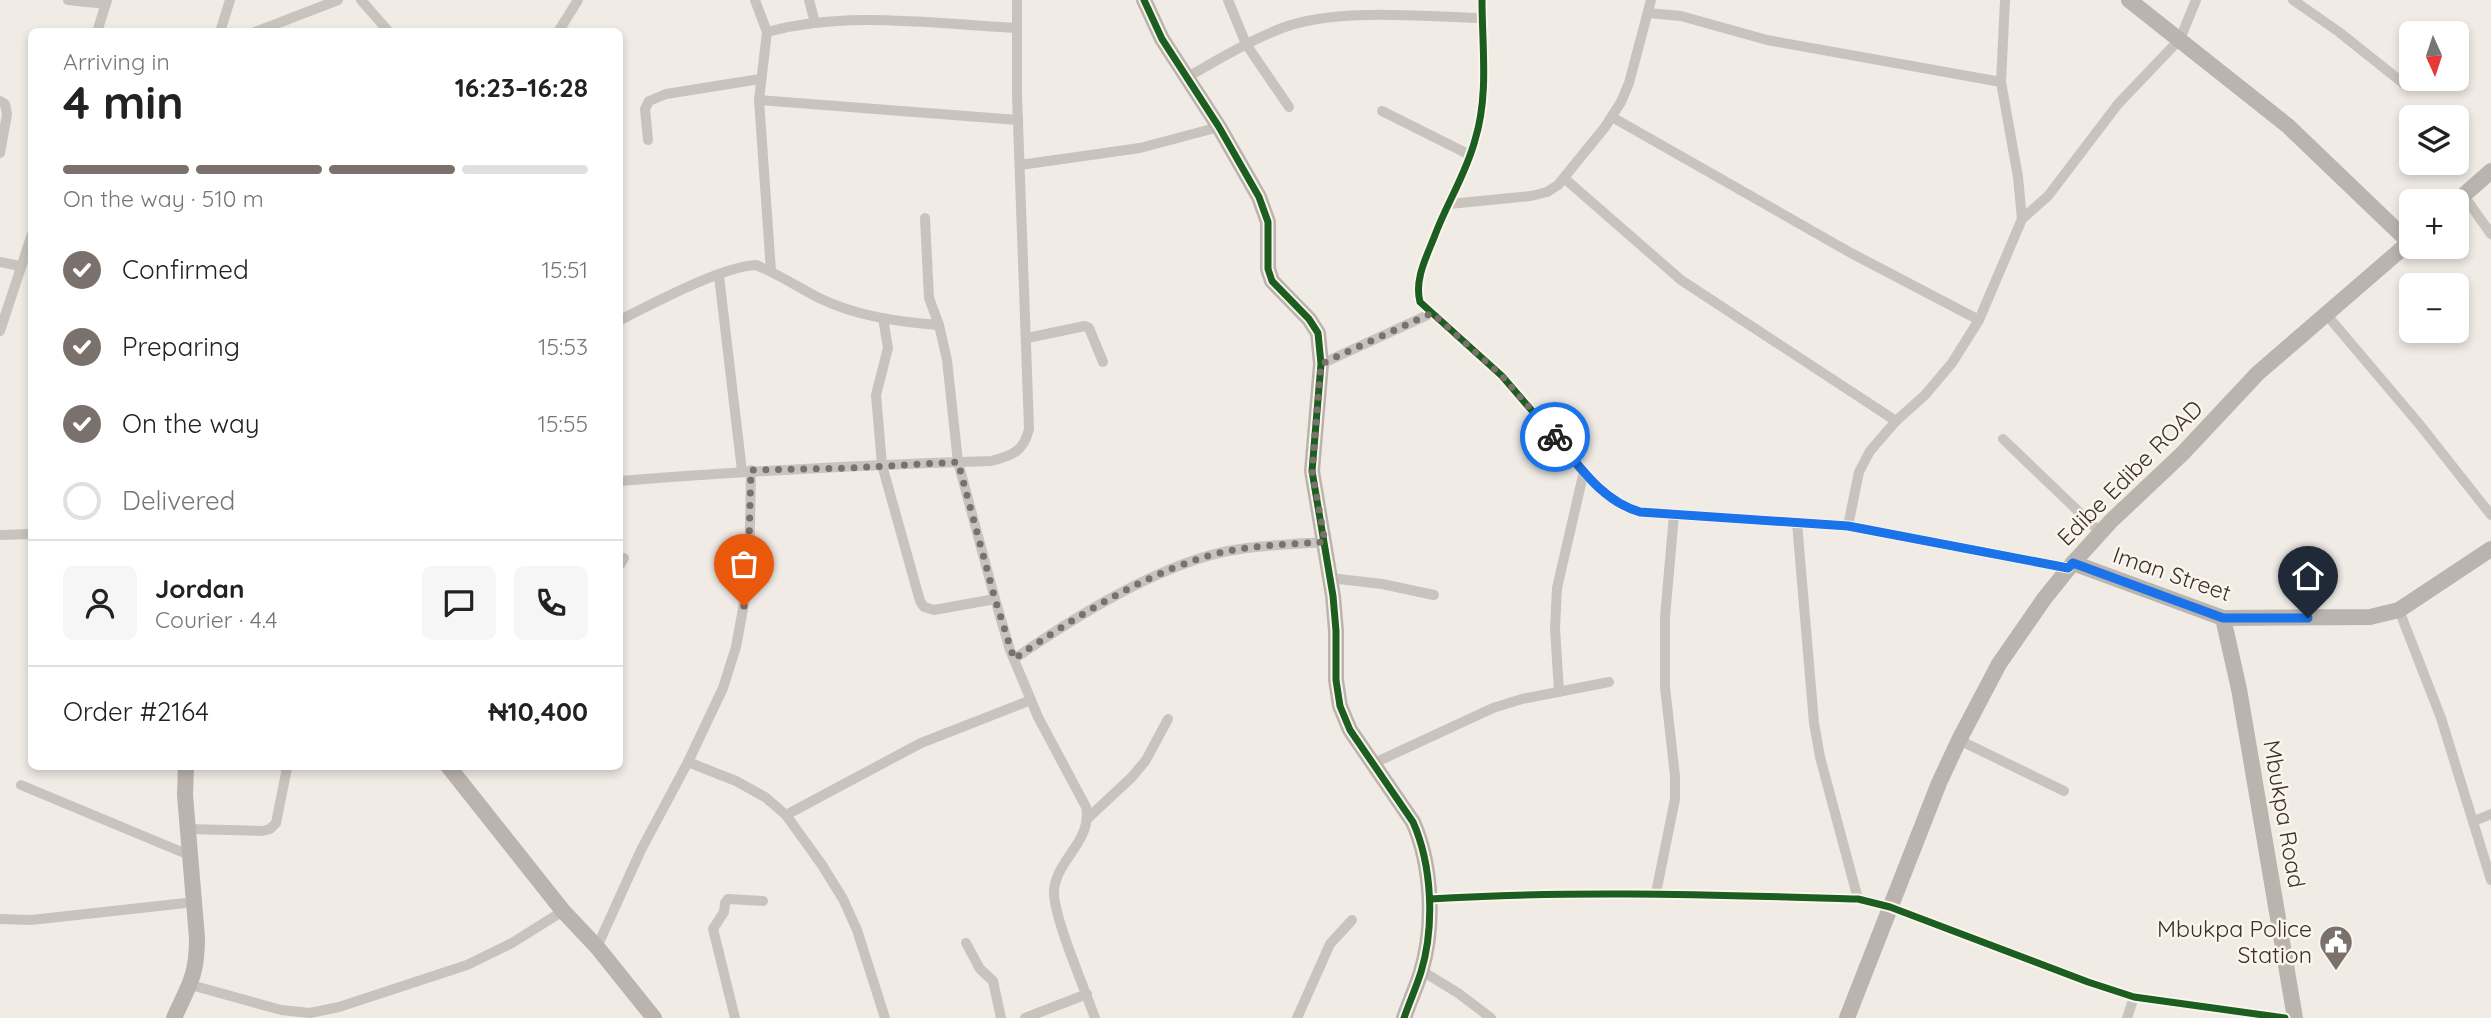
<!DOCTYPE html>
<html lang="en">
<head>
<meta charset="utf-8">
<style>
	:root { --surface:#fff; --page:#f6f6f6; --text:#222; --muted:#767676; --line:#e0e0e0; --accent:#7a716c }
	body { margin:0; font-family:Quicksand,sans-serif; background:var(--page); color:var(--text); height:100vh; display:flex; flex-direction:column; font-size:26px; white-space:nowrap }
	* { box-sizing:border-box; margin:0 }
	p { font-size:23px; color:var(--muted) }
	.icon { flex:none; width:38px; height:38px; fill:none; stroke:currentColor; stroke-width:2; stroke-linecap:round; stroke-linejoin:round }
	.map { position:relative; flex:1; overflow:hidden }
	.details { position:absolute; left:28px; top:28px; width:595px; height:742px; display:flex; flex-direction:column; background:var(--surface); border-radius:10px; box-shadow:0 4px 10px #0003 }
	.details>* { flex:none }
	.needle { width:46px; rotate:177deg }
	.controls { position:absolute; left:2399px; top:21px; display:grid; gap:14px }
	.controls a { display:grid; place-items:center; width:70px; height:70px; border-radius:10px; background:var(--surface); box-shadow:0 4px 10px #0003; font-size:35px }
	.pin { position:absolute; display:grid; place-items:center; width:60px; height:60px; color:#fff; margin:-72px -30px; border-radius:50% 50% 50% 0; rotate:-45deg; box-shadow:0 0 7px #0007 }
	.pin .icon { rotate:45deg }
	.courier { position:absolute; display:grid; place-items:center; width:70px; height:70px; margin:-35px; border:5px solid #1a73e8; border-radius:50%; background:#fff; color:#222; box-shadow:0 2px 9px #0007 }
	.summary em { font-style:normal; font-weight:700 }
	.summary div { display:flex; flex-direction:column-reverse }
	.summary { display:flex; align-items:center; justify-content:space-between; height:119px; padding:0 35px }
	h1 { font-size:46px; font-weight:700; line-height:52px }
	.bar { display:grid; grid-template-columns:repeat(4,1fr); gap:10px 7px; align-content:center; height:84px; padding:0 35px }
	.bar i { height:9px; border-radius:5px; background:var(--line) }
	.bar .on { background:var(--accent) }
	.bar p { grid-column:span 4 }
	.line { display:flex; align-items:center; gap:18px; padding:0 35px; border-top:2px solid var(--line) }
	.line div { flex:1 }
	.round { display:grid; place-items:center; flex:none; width:74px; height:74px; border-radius:10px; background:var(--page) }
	ol { padding:0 35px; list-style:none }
	li { display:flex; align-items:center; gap:21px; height:77px }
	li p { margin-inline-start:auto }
	li .icon { padding:7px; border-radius:50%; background:var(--accent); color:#fff; stroke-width:4 }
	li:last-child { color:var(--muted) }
	li i { width:38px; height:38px; border:4px solid var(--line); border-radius:50% }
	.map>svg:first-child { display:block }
</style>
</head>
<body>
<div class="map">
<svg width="2491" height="1018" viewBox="0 0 2491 1018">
	<rect width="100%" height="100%" fill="#f0ebe5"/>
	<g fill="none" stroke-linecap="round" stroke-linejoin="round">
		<!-- street -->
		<g stroke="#c9c3be" stroke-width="10">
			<polyline points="68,0 106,4"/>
			<polyline points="361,0 389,32"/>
			<polyline points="755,0 767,32 759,100 771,271"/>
			<polyline points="809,0 815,23"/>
			<polyline points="1228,0 1246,44 1289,107"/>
			<path d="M1482,0C1482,46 1489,95 1475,140C1466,174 1447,203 1435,235C1427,256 1414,279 1420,302L1502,376L1596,485C1610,497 1622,507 1640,512L1848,526L2068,568"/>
			<polyline points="2293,0 2339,32 2403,83"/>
			<polyline points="1648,13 1681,16 1767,40 2001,82"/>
			<polyline points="97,32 107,0"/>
			<polyline points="220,32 230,0"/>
			<polyline points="255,32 338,0"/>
			<polyline points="558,32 578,0"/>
			<path d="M767,32C847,10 935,24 1017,28"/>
			<path d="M1186,78C1217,60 1249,41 1282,28C1337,7 1423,17 1482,18"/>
			<polyline points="759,100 1018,120"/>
			<polyline points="0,101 5,104 7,114 0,153"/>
			<polyline points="1382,111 1470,155"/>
			<polyline points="1612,117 1851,253 1979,320"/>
			<polyline points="648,140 645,109 649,101 666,94 760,79"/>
			<polyline points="1020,165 1140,148 1219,127"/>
			<polyline points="1564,178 1681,280 1896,421"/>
			<polyline points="2464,196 2491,234"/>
			<polyline points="1449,204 1531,196 1547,192 1558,185 1605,127 1621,102 1629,83 1651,0"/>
			<path d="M925,218L929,298L939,325L947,360L958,462L995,599L1010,650L1038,717L1086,807C1093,840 1057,859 1054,890C1052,914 1086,992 1095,1018"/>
			<polyline points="2022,219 2048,196 2118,104 2180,39 2196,0"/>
			<polyline points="0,262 20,266"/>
			<polyline points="719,276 742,471"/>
			<polyline points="2326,314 2420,425 2491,515"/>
			<polyline points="883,318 888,348 876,395 882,465 920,601 924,607 934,610 995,599"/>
			<path d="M620,320C652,304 723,266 756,265C778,274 798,287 819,298C856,316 898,322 939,325"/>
			<polyline points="0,331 32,234"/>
			<polyline points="1027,338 1085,326 1089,328 1103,362"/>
			<polyline points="1321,364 1432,313"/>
			<polyline points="2003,439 2101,533"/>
			<path d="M620,481C743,471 867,465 991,461C1012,456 1024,451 1029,429L1017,95V0"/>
			<polyline points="1797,523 1814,723 1820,757 1858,899"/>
			<polyline points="1848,526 1859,472 1870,451 1896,421 1925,395 1952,363 1979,320 2022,219 2018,177 2001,82 2005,0"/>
			<polyline points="0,535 32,534"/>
			<polyline points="620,565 624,558"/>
			<polyline points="1330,578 1382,584 1434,595"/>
			<polyline points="2399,610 2441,718 2491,880"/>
			<path d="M1014,659C1073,618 1158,565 1228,551C1260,545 1293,544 1325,542"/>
			<polyline points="1559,692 1555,628 1557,588 1584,471"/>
			<polyline points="1959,740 2064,791"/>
			<polyline points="688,762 736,781 765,797 786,815 822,865 843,899 857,930 885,1018"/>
			<polyline points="1372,764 1493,708 1522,699 1609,682"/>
			<polyline points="21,785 189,855"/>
			<polyline points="786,815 921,743 1031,700"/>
			<polyline points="1088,818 1132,777 1146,760 1168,719"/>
			<polyline points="2474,821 2491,814"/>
			<polyline points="188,829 262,831 270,829 276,823 287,768"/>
			<polyline points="1656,893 1675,799 1675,776 1665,687 1665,617 1674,515"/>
			<path d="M1430,899C1572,890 1715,895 1858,899L1890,907L2088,982L2134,997L2285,1018"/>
			<polyline points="0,919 31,920 195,902"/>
			<polyline points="966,943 980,969 993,981 1001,1018"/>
			<polyline points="597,947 641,850 688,762 723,688 736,647 749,576 751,470"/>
			<polyline points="1422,971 1458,993 1491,1018"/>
			<polyline points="191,985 281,1010 310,1013 339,1007 467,965 512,943 563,911"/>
			<polyline points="735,1018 713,929 724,912 725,903 728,899 763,901"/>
			<polyline points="1025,1018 1087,994"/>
			<polyline points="1297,1018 1330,944 1352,920"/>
			<polyline points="2127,1018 2134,997"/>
		</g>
		<!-- secondary -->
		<g stroke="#bab3ae" stroke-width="16">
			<path d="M1144,0L1162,39L1219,127L1259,197L1268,222V269L1272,281L1309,319L1318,333L1321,364L1312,471L1333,596L1336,631V680L1340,706L1350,730L1413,822C1432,865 1435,926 1421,972C1416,988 1409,1003 1404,1018"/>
			<polyline points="2129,0 2288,126 2409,242"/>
			<polyline points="2457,201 2491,171"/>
			<polyline points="2073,563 2223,618 2370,617 2399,610 2491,549"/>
			<polyline points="2223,618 2239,689 2295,1018"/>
			<polyline points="448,766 563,911 597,947 654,1018"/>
			<path d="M174,1018C189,985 197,976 197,938L185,795L186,766"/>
			<polyline points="1847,1018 1939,783 1959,740 1999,664 2044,599 2073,563 2111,521 2182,454 2258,373 2412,240"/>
		</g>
		<!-- cycleway casing -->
		<g stroke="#fbf5ee" stroke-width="11">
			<g id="cycleway">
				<path d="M1144,0L1162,39L1219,127L1259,197L1268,222V269L1272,281L1309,319L1318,333L1321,364L1312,471L1333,596L1336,631V680L1340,706L1350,730L1413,822C1432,865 1435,926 1421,972C1416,988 1409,1003 1404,1018"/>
				<path d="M1482,0C1482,46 1489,95 1475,140C1466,174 1447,203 1435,235C1427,256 1414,279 1420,302L1502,376L1596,485C1610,497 1622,507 1640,512L1848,526L2068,568"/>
				<path d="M1430,899C1572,890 1715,895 1858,899L1890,907L2088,982L2134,997L2285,1018"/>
			</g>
		</g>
		<!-- cycleway -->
		<use href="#cycleway" stroke="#1b5e20" stroke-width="7"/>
	</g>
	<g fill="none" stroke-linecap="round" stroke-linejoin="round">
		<!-- done -->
		<path stroke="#7a716c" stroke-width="7" stroke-dasharray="0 12.6" d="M744,606L748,576L751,470L850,468L958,462L995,599L1014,659C1073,618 1158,565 1228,551C1260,545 1293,544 1325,542L1312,471L1321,364L1432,313L1502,376L1555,437"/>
		<!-- route -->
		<path stroke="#1a73e8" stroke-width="9" d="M1555,437C1579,466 1602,501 1640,512L1848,526L2068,568L2073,563L2223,618H2308"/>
	</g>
	<!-- icons -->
	<defs>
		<g id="civic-pin" transform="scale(1.75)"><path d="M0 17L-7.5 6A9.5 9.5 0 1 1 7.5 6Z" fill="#7a716c" stroke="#fbf5ee"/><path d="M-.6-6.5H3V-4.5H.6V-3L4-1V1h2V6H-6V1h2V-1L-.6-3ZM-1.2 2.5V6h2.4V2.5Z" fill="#fff"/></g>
	</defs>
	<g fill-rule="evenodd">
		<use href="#civic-pin" x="2336" y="942"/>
	</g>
	<g text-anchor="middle" stroke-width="5" stroke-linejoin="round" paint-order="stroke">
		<!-- street labels -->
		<g font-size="23" fill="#3b302b" stroke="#fbf5ee">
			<text transform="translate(2130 473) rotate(-45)" y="8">Edibe Edibe ROAD</text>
			<text transform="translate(2172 574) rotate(19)" y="8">Iman Street</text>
			<text transform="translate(2284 814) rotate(80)" y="8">Mbukpa Road</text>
		</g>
		<!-- poi labels -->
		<g font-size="23" fill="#3b302b" stroke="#fbf5ee" text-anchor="end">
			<text x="2312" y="937">Mbukpa Police<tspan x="2312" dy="26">Station</tspan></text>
		</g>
	</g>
</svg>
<div class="controls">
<a><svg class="needle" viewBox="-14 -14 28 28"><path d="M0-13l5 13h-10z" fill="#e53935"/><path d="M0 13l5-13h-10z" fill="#767676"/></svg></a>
<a><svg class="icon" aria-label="layers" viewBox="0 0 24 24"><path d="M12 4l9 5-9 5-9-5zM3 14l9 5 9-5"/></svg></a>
<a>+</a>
<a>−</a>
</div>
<div class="pin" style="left:744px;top:606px;background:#ea580c"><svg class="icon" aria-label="bag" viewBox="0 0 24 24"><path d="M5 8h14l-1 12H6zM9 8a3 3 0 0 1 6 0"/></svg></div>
<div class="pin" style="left:2308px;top:618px;background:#1f2937"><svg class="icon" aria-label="home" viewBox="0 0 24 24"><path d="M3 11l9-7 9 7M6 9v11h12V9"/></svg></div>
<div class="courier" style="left:1555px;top:437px"><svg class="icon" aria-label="bike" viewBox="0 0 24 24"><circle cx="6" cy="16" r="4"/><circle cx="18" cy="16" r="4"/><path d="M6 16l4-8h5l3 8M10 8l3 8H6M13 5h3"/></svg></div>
<section class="details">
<div class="summary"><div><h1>4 min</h1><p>Arriving in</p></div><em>16:23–16:28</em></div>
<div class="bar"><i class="on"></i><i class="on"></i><i class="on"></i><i></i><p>On the way · 510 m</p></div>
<ol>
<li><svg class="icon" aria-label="check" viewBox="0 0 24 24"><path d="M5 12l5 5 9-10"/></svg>Confirmed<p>15:51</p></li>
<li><svg class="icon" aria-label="check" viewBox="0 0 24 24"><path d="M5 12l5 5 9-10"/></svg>Preparing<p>15:53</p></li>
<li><svg class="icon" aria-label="check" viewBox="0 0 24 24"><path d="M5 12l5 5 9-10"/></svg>On the way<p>15:55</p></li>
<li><i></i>Delivered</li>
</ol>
<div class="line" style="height:126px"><a class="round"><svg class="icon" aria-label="person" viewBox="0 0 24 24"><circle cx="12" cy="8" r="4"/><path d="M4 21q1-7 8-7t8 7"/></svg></a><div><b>Jordan</b><p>Courier · 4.4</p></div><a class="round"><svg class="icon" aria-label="chat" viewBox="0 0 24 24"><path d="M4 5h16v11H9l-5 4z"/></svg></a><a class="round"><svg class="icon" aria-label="phone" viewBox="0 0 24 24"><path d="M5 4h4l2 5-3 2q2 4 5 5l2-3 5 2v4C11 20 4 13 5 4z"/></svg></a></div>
<div class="line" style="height:91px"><div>Order #2164</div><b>₦10,400</b></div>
</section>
</div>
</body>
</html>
